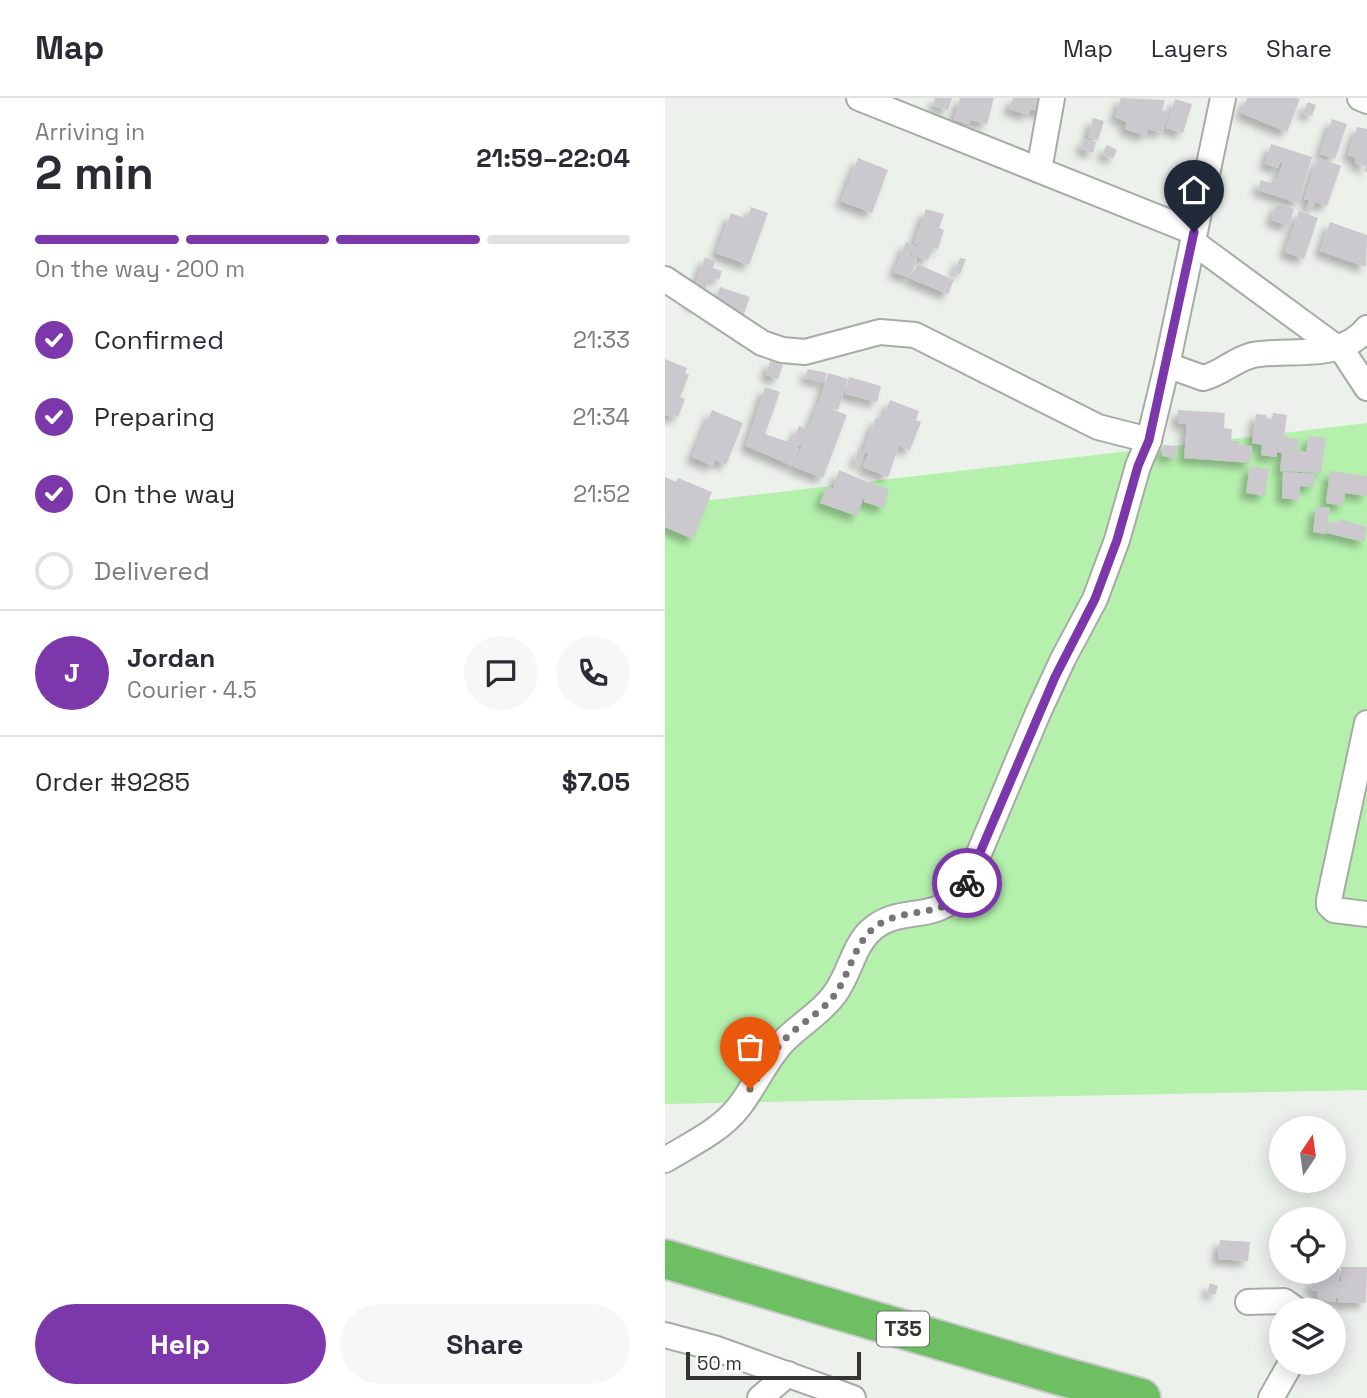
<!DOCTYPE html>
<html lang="en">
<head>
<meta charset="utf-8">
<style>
	:root { --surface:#fff; --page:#f7f7f7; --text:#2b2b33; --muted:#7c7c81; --line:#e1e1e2; --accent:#7c38ab }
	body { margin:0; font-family:"Space Grotesk",sans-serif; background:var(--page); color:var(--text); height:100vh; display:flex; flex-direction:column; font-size:26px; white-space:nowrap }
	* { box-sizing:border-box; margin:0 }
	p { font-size:23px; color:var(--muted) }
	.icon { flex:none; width:38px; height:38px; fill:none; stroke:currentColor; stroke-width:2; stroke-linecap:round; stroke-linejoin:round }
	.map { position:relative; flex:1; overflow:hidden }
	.sheet { display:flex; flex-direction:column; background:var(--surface); width:665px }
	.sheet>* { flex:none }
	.needle { width:46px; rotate:13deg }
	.tools { position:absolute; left:604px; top:1018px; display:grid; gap:14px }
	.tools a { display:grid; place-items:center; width:77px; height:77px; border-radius:50%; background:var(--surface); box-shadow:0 4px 18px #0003; font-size:35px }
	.scale { position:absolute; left:21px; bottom:18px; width:175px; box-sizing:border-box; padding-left:7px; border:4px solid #343533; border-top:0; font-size:19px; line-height:24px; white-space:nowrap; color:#343533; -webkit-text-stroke:5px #fafff9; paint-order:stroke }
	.pin { position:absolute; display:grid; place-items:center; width:60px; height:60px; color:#fff; margin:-72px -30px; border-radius:50% 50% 50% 0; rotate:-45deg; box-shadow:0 0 7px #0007 }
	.pin .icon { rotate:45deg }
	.courier { position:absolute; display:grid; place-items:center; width:70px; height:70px; margin:-35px; border:5px solid #7c38ab; border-radius:50%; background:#fff; color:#222; box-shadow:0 2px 9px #0007 }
	.overview em { font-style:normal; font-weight:800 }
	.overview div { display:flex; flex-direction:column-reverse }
	.overview { display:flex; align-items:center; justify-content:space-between; height:119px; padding:0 35px }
	h1 { font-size:46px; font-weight:800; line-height:52px }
	.bar { display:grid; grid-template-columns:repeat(4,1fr); gap:10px 7px; align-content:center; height:84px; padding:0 35px }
	.bar i { height:9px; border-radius:5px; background:var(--line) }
	.bar .on { background:var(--accent) }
	.bar p { grid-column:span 4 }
	.line { display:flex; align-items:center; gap:18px; padding:0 35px; border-top:2px solid var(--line) }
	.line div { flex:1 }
	.round { display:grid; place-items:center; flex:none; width:74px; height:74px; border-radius:37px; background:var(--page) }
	ol { padding:0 35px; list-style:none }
	li { display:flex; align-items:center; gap:21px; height:77px }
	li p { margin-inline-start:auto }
	li .icon { padding:7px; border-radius:50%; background:var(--accent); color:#fff; stroke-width:4 }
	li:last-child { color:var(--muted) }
	li i { width:38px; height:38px; border:4px solid var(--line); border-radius:50% }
	.cta { display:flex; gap:14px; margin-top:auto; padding:14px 35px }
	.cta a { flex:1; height:80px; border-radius:42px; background:var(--accent); color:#fff; font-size:28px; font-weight:800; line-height:80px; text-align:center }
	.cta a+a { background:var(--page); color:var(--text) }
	header { display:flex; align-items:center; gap:42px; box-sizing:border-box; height:98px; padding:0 35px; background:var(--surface); border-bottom:2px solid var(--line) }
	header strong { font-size:33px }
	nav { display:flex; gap:38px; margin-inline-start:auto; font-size:24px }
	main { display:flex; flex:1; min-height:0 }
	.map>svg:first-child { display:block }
</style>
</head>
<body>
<header>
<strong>Map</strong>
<nav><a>Map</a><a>Layers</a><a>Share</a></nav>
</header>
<main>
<section class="sheet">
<div class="overview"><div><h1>2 min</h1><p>Arriving in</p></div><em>21:59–22:04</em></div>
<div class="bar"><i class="on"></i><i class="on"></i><i class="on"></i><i></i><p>On the way · 200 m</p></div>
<ol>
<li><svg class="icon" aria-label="check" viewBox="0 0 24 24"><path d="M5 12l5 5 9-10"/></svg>Confirmed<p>21:33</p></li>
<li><svg class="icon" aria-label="check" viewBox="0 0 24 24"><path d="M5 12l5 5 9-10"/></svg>Preparing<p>21:34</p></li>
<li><svg class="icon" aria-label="check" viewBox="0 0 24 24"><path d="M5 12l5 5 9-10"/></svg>On the way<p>21:52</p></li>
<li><i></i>Delivered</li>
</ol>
<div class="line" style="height:126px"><b class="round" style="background:var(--accent);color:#fff">J</b><div><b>Jordan</b><p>Courier · 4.5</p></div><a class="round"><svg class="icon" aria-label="chat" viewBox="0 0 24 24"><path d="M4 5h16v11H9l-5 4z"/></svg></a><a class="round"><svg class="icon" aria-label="phone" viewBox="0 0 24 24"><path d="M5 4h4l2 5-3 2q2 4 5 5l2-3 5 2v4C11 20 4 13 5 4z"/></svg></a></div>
<div class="line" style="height:91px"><div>Order #9285</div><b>$7.05</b></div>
<div class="cta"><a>Help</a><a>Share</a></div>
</section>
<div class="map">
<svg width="702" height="1300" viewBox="0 0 702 1300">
	<defs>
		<filter id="shadow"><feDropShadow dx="-6" dy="6" stdDeviation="3.5" flood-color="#0004"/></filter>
	</defs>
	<rect width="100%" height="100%" fill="#edf1ec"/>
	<!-- green -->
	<polygon fill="#b5f1ad" points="702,325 702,992 0,1006 0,398 21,405"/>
	<!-- building -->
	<g fill="#cbc8ce" filter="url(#shadow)">
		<polygon points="270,0 287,0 283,12 268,7"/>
		<polygon points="295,0 329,0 322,26 305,22 304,26 289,22"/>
		<polygon points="348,0 397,0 391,20 365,11 363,17 344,11"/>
		<polygon points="456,0 500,2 497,12 504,14 497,35 483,31 481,38 460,31 462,24 450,19"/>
		<polygon points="582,0 632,0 635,1 622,34 576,15"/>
		<polygon points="510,1 527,6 518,35 501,30"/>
		<polygon points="643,4 651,7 647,18 638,15"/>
		<polygon points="428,20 439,23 433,42 423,39"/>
		<polygon points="667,21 682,26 670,61 655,56"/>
		<polygon points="692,29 702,31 702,74 699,73 701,69 690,65 691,60 683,57"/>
		<polygon points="419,41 431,44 428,55 416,51"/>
		<polygon points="606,46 647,59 633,105 593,92 596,82 606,85 608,81 612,82 618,65 615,64 613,70 600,66"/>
		<polygon points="442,47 452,52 448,61 437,56"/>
		<polygon points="193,60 223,72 207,115 176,103"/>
		<polygon points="653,60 676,68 662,108 650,104 647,112 642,110 644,102 639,101"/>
		<polygon points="612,105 629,111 624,128 606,122"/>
		<polygon points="86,109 103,115 84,167 51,155 66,115 82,121"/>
		<polygon points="261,111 279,116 274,130 279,132 273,151 267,150 263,162 247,157 250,148 254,149 249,145"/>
		<polygon points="634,113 653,120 639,161 620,154"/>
		<polygon points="665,124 702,137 701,169 655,153"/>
		<polygon points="241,144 249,147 245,157 243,157 252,160 245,180 229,174"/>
		<polygon points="40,159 50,163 48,170 57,173 54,182 45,179 34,208 24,204"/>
		<polygon points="295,160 301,161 295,176 289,174"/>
		<polygon points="252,166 289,182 283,196 246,181"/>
		<polygon points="55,189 85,199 76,224 46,214"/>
		<polygon points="0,261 22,270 20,275 24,277 15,299 20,301 13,319 9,317 8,320 0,317"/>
		<polygon points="105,263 118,267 113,281 101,277"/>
		<polygon points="143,271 162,275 159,284 140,280"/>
		<polygon points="163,275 183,281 173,312 154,306"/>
		<polygon points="184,279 216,288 212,304 180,296"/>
		<polygon points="100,289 115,294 100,336 126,345 134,328 142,331 136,348 132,347 131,350 134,351 128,368 81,348"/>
		<polygon points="225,302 254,313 251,322 256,324 245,352 234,348 223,379 198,369 204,355 198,353 211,320 217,322"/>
		<polygon points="153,306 182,317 158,380 129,369"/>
		<polygon points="47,312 78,325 61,367 50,362 48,368 27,359"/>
		<polygon points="513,312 560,315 559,330 567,331 566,343 574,343 574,347 587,348 586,365 519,360 522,326 513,326"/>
		<polygon points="608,315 622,317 619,339 634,341 632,353 641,354 644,338 661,340 656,375 615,373 617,355 612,354 612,359 596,357 597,347 587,345 591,316 601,317 601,320 607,321"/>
		<polygon points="498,347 512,348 511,360 497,358"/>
		<polygon points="193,352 200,354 195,367 190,364"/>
		<polygon points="585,368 604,371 600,398 581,395"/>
		<polygon points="174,372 205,385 210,381 209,386 224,391 219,410 199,404 200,396 192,418 155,405 162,388 168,390"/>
		<polygon points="665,373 702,378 702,398 680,395 678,408 661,405"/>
		<polygon points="618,374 650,376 649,389 635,388 634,402 617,400"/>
		<polygon points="0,379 11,384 13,380 47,394 28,441 0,429"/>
		<polygon points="651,409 665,410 661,436 648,434"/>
		<polygon points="675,421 702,429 699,444 662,435 664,424 674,425"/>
		<polygon points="555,1142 585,1144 583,1163 553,1161"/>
		<polygon points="676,1169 702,1169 701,1205 673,1205 673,1200 671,1199 670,1204 652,1202 653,1193 646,1192 648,1182 655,1182 656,1174 668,1174 668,1170 674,1170 673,1183 676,1183"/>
		<polygon points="545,1185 553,1188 550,1197 542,1195"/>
	</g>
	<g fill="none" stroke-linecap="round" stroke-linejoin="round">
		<!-- street casing -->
		<g stroke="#a7aba6" stroke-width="28">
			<g id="street">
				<polyline points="194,0 529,134"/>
				<polyline points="695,0 702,3"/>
				<polyline points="374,72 387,0"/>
				<polyline points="528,144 679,255 702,290"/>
				<polyline points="0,181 97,245 117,252 140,254 215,234 250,237 433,329 484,342"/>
				<path d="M502,267L538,280C556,276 570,261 588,257C626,250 675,264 702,230"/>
				<polyline points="702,625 664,802 664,807 669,812 702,816"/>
				<path d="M0,1062C24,1047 55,1033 73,1010C90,989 100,963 118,944C134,927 155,916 169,897C184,878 188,849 205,833C235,805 269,828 299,791L373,615L398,561L430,501L452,442L473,368L484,342L502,267L558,0"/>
				<polyline points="583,1204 619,1203 633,1213"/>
				<polyline points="0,1237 49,1250 188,1300"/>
				<polyline points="95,1300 123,1276"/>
				<polyline points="606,1300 626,1265"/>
			</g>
		</g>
		<!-- highway casing -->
		<g stroke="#cacaca" stroke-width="42">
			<polyline id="highway" points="0,1161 389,1276 476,1300"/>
		</g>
		<!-- street -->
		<use href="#street" stroke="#fff" stroke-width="24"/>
		<!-- highway -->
		<use href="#highway" stroke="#6ebf64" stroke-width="38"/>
	</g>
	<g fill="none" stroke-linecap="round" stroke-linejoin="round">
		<!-- done -->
		<path stroke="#757774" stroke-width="7" stroke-dasharray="0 12.6" d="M85,991C96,975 106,956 119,942C135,925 158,914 171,895C186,873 190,842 213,827C242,807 285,823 302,785"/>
		<!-- route -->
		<polyline stroke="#7c38ab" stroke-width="9" points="302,785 390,579 430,501 452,442 473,368 484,342 529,134"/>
	</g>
	<g text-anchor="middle" stroke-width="5" stroke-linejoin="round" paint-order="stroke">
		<!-- shield labels -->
		<rect fill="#fafff9" stroke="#6f726e" stroke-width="2" x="212" y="1213.5" width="52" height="35" rx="5"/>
		<g font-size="21" font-weight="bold" fill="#343533">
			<text x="238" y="1238">T35</text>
		</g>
	</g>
</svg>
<div class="tools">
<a><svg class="needle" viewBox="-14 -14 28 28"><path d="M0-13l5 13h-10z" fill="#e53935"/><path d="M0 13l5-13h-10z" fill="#7c7c81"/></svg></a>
<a><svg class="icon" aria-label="locate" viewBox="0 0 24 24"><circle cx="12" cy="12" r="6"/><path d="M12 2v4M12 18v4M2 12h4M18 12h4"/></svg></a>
<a><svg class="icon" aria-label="layers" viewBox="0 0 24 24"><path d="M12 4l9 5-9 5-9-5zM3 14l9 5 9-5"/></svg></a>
</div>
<div class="scale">50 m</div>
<div class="pin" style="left:85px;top:991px;background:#ea580c"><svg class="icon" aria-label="bag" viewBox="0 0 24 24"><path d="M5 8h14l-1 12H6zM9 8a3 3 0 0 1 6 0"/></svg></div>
<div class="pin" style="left:529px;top:134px;background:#1f2937"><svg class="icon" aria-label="home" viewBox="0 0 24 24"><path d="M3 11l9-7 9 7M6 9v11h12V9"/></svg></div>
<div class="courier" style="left:302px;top:785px"><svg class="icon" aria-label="bike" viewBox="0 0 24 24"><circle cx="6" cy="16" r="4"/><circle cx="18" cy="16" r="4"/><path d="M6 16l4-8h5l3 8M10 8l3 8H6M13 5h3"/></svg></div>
</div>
</main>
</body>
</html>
